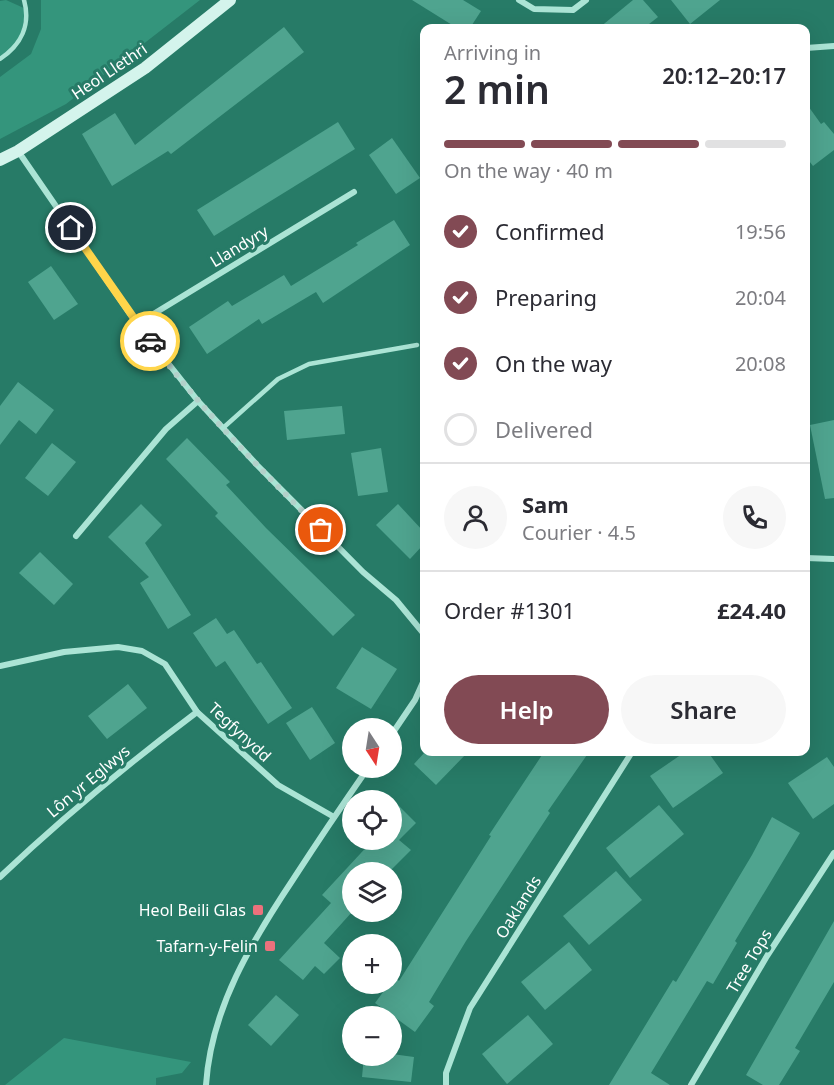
<!DOCTYPE html>
<html lang="en">
<head>
<meta charset="utf-8">
<style>
	:root { --surface:#fff; --page:#f7f7f7; --text:#2b2b33; --muted:#7c7c81; --line:#e1e1e2; --accent:#824a54 }
	body { margin:0; font-family:"Noto Sans",sans-serif; background:var(--page); color:var(--text); height:100vh; display:flex; flex-direction:column; font-size:22px; white-space:nowrap }
	* { box-sizing:border-box; margin:0 }
	p { font-size:20px; color:var(--muted) }
	.icon { flex:none; width:33px; height:33px; fill:none; stroke:currentColor; stroke-width:2; stroke-linecap:round; stroke-linejoin:round }
	.map { position:relative; flex:1; overflow:hidden }
	.details { position:absolute; left:420px; top:24px; width:390px; height:732px; display:flex; flex-direction:column; background:var(--surface); border-radius:12px; box-shadow:0 6px 24px #0002 }
	.details>* { flex:none }
	.needle { width:39px; rotate:168deg }
	.tools { position:absolute; left:342px; top:718px; display:grid; gap:12px }
	.tools a { display:grid; place-items:center; width:60px; height:60px; border-radius:50%; background:var(--surface); box-shadow:0 6px 24px #0002; font-size:30px }
	.pin { position:absolute; display:grid; place-items:center; width:51px; height:51px; color:#fff; margin:-26px; border:3px solid #fff; border-radius:50%; box-shadow:0 2px 6px #0007 }
	.courier { position:absolute; display:grid; place-items:center; width:60px; height:60px; margin:-30px; border:4px solid #ffd54a; border-radius:50%; background:#fff; color:#222; box-shadow:0 2px 8px #0007 }
	.headline em { font-style:normal; font-weight:600 }
	.headline div { display:flex; flex-direction:column-reverse }
	.headline { display:flex; align-items:center; justify-content:space-between; height:102px; padding:0 24px }
	h1 { font-size:39px; font-weight:600; line-height:45px }
	.bar { display:grid; grid-template-columns:repeat(4,1fr); gap:9px 6px; align-content:center; height:72px; padding:0 24px }
	.bar i { height:8px; border-radius:4px; background:var(--line) }
	.bar .on { background:var(--accent) }
	.bar p { grid-column:span 4 }
	.line { display:flex; align-items:center; gap:15px; padding:0 24px; border-top:2px solid var(--line) }
	.line div { flex:1 }
	.round { display:grid; place-items:center; flex:none; width:63px; height:63px; border-radius:32px; background:var(--page) }
	ol { padding:0 24px; list-style:none }
	li { display:flex; align-items:center; gap:18px; height:66px }
	li p { margin-inline-start:auto }
	li .icon { padding:6px; border-radius:50%; background:var(--accent); color:#fff; stroke-width:4 }
	li:last-child { color:var(--muted) }
	li i { width:33px; height:33px; border:3px solid var(--line); border-radius:50% }
	.action { display:flex; gap:12px; margin-top:auto; padding:12px 24px }
	.action a { flex:1; height:69px; border-radius:36px; background:var(--accent); color:#fff; font-size:24px; font-weight:600; line-height:69px; text-align:center }
	.action a+a { background:var(--page); color:var(--text) }
	.map>svg:first-child { display:block }
</style>
</head>
<body>
<div class="map">
<svg width="834" height="1085" viewBox="0 0 834 1085">
	<rect width="100%" height="100%" fill="#277b67"/>
	<!-- green -->
	<g fill="#34957c">
		<polygon points="6,0 26,9 20,42 0,59 0,1"/>
		<polygon points="41,0 200,0 66,104 0,139 0,77 31,54 41,29"/>
		<polygon points="64,1038 191,1062 182,1073 156,1078 156,1085 5,1085"/>
	</g>
	<!-- building -->
	<g fill="#4fa48f">
		<polygon points="412,0 463,0 481,11 470,28 457,28"/>
		<polygon points="633,0 643,0 658,17 644,28 599,28"/>
		<polygon points="671,0 720,0 690,24"/>
		<polygon points="284,27 304,52 171,154 168,151 112,186 82,134 115,113 135,145"/>
		<polygon points="806,103 821,124 824,122 834,134 834,150 813,166 806,157"/>
		<polygon points="338,122 355,149 214,236 197,210"/>
		<polygon points="392,138 420,178 396,194 369,155"/>
		<polygon points="394,220 410,245 323,303 316,292 262,324 259,319 207,354 189,327 228,301 232,306 284,275 291,286 358,245 356,243"/>
		<polygon points="51,266 78,304 54,320 28,282"/>
		<polygon points="18,382 54,410 36,434 19,420 0,445 0,406"/>
		<polygon points="342,406 345,434 287,440 284,411"/>
		<polygon points="834,420 834,498 825,499 810,425"/>
		<polygon points="187,438 230,482 226,485 266,528 355,615 333,636 215,516 218,513 166,459"/>
		<polygon points="52,443 76,462 48,496 25,478"/>
		<polygon points="381,448 388,492 358,496 351,453"/>
		<polygon points="141,504 162,525 145,543 191,615 168,629 140,583 149,577 108,537"/>
		<polygon points="398,504 424,532 424,544 410,559 376,525"/>
		<polygon points="40,552 73,584 54,605 19,573"/>
		<polygon points="216,618 227,634 234,630 257,664 261,662 292,708 268,724 225,661 216,667 193,633"/>
		<polygon points="362,647 397,669 371,709 336,688"/>
		<polygon points="128,684 147,708 107,739 88,716"/>
		<polygon points="312,707 335,743 310,760 286,723"/>
		<polygon points="425,752 468,752 436,785 414,764"/>
		<polygon points="544,752 589,752 548,811 550,813 466,941 429,1002 434,1006 415,1032 375,1003 389,984 392,984 394,977 399,981 491,836 489,835"/>
		<polygon points="685,752 708,752 723,773 673,808 650,776"/>
		<polygon points="827,757 834,767 834,804 813,819 788,783"/>
		<polygon points="392,799 416,823 399,840 411,850 388,873 352,873 352,912 324,943 340,958 324,974 315,966 303,980 279,960 331,903 322,895 373,840 392,840"/>
		<polygon points="659,805 684,834 630,878 606,848"/>
		<polygon points="772,817 800,833 735,941 737,943 713,984 707,981 651,1073 670,1085 609,1085 673,980 676,982 752,855"/>
		<polygon points="616,871 642,900 589,945 563,916"/>
		<polygon points="834,921 834,982 795,1048 800,1051 779,1085 763,1085 746,1075"/>
		<polygon points="569,942 592,970 545,1010 521,982"/>
		<polygon points="276,995 299,1015 271,1046 248,1025"/>
		<polygon points="528,1015 553,1044 507,1084 482,1054"/>
		<polygon points="392,1054 414,1057 411,1082 362,1077 364,1056 392,1056"/>
	</g>
	<g fill="none" stroke-linecap="round" stroke-linejoin="round">
		<!-- lane -->
		<g stroke="#abe4d5" stroke-width="4.5">
			<path d="M0,59C21,45 31,25 24,0"/>
			<polyline points="223,428 278,379 309,364 417,345"/>
		</g>
		<!-- street -->
		<g stroke="#abe4d5" stroke-width="6">
			<polyline points="519,0 534,9 573,10 586,0"/>
			<polyline points="806,48 834,46"/>
			<polyline points="18,151 137,324 198,401 257,465 363,572 396,600 424,634"/>
			<polyline points="137,324 354,192"/>
			<polyline points="76,536 166,429 198,401"/>
			<polyline points="806,558 834,559"/>
			<polyline points="0,666 64,652 118,647 142,651 165,664 197,712 278,785 334,817"/>
			<polyline points="392,734 415,700 424,680"/>
			<path d="M0,877C62,818 129,763 197,712"/>
			<path d="M206,1085C211,1008 252,941 294,878C318,841 343,804 368,768"/>
			<polyline points="446,1085 446,1073 470,1008 632,752"/>
			<polyline points="691,1085 767,956 834,853"/>
		</g>
		<!-- secondary -->
		<polyline stroke="#d4f4ec" stroke-width="12" points="0,160 18,151 145,68 230,0"/>
	</g>
	<g fill="none" stroke-linecap="round" stroke-linejoin="round">
		<!-- done -->
		<path stroke="#b3d1ca" stroke-width="6" stroke-dasharray="0 10.8" d="M150,341C201,409 261,470 321,530"/>
		<!-- route -->
		<polyline stroke="#ffd54a" stroke-width="8" points="71,228 150,341"/>
	</g>
	<!-- markers -->
	<g fill="#ec717c" stroke="#277b67" stroke-width="2">
		<rect x="252" y="904" width="12" height="12" rx="3"/>
		<rect x="264" y="940" width="12" height="12" rx="3"/>
	</g>
	<g text-anchor="middle" stroke-width="6" stroke-linejoin="round" paint-order="stroke">
		<!-- street labels -->
		<g font-size="16" fill="#fff" stroke="#277b67">
			<text transform="translate(109 71) rotate(-34)" y="6">Heol Llethri</text>
			<text transform="translate(239 246) rotate(-31)" y="6">Llandyry</text>
			<text transform="translate(240 732) rotate(43)" y="6">Tegfynydd</text>
			<text transform="translate(88 781) rotate(-40)" y="6">Lôn yr Eglwys</text>
			<text transform="translate(518 907) rotate(-58)" y="6">Oaklands</text>
			<text transform="translate(749 961) rotate(-59)" y="6">Tree Tops</text>
		</g>
		<!-- poi labels -->
		<g font-size="16" fill="#fff" stroke="#277b67" text-anchor="end">
			<text x="246" y="916">Heol Beili Glas</text>
			<text x="258" y="952">Tafarn-y-Felin</text>
		</g>
	</g>
</svg>
<div class="tools">
<a><svg class="needle" viewBox="-14 -14 28 28"><path d="M0-13l5 13h-10z" fill="#e53935"/><path d="M0 13l5-13h-10z" fill="#7c7c81"/></svg></a>
<a><svg class="icon" aria-label="locate" viewBox="0 0 24 24"><circle cx="12" cy="12" r="6"/><path d="M12 2v4M12 18v4M2 12h4M18 12h4"/></svg></a>
<a><svg class="icon" aria-label="layers" viewBox="0 0 24 24"><path d="M12 4l9 5-9 5-9-5zM3 14l9 5 9-5"/></svg></a>
<a>+</a>
<a>−</a>
</div>
<div class="pin" style="left:321px;top:530px;background:#ea580c"><svg class="icon" aria-label="bag" viewBox="0 0 24 24"><path d="M5 8h14l-1 12H6zM9 8a3 3 0 0 1 6 0"/></svg></div>
<div class="pin" style="left:71px;top:228px;background:#1f2937"><svg class="icon" aria-label="home" viewBox="0 0 24 24"><path d="M3 11l9-7 9 7M6 9v11h12V9"/></svg></div>
<div class="courier" style="left:150px;top:341px"><svg class="icon" aria-label="car" viewBox="0 0 24 24"><path d="M5 17H2v-5l4-1 3-4h7l3 4 3 1v5h-3M9 17h6M6 11h13"/><circle cx="7" cy="17" r="2"/><circle cx="17" cy="17" r="2"/></svg></div>
<section class="details">
<div class="headline"><div><h1>2 min</h1><p>Arriving in</p></div><em>20:12–20:17</em></div>
<div class="bar"><i class="on"></i><i class="on"></i><i class="on"></i><i></i><p>On the way · 40 m</p></div>
<ol>
<li><svg class="icon" aria-label="check" viewBox="0 0 24 24"><path d="M5 12l5 5 9-10"/></svg>Confirmed<p>19:56</p></li>
<li><svg class="icon" aria-label="check" viewBox="0 0 24 24"><path d="M5 12l5 5 9-10"/></svg>Preparing<p>20:04</p></li>
<li><svg class="icon" aria-label="check" viewBox="0 0 24 24"><path d="M5 12l5 5 9-10"/></svg>On the way<p>20:08</p></li>
<li><i></i>Delivered</li>
</ol>
<div class="line" style="height:108px"><a class="round"><svg class="icon" aria-label="person" viewBox="0 0 24 24"><circle cx="12" cy="8" r="4"/><path d="M4 21q1-7 8-7t8 7"/></svg></a><div><b>Sam</b><p>Courier · 4.5</p></div><a class="round"><svg class="icon" aria-label="phone" viewBox="0 0 24 24"><path d="M5 4h4l2 5-3 2q2 4 5 5l2-3 5 2v4C11 20 4 13 5 4z"/></svg></a></div>
<div class="line" style="height:78px"><div>Order #1301</div><b>£24.40</b></div>
<div class="action"><a>Help</a><a>Share</a></div>
</section>
</div>
</body>
</html>
